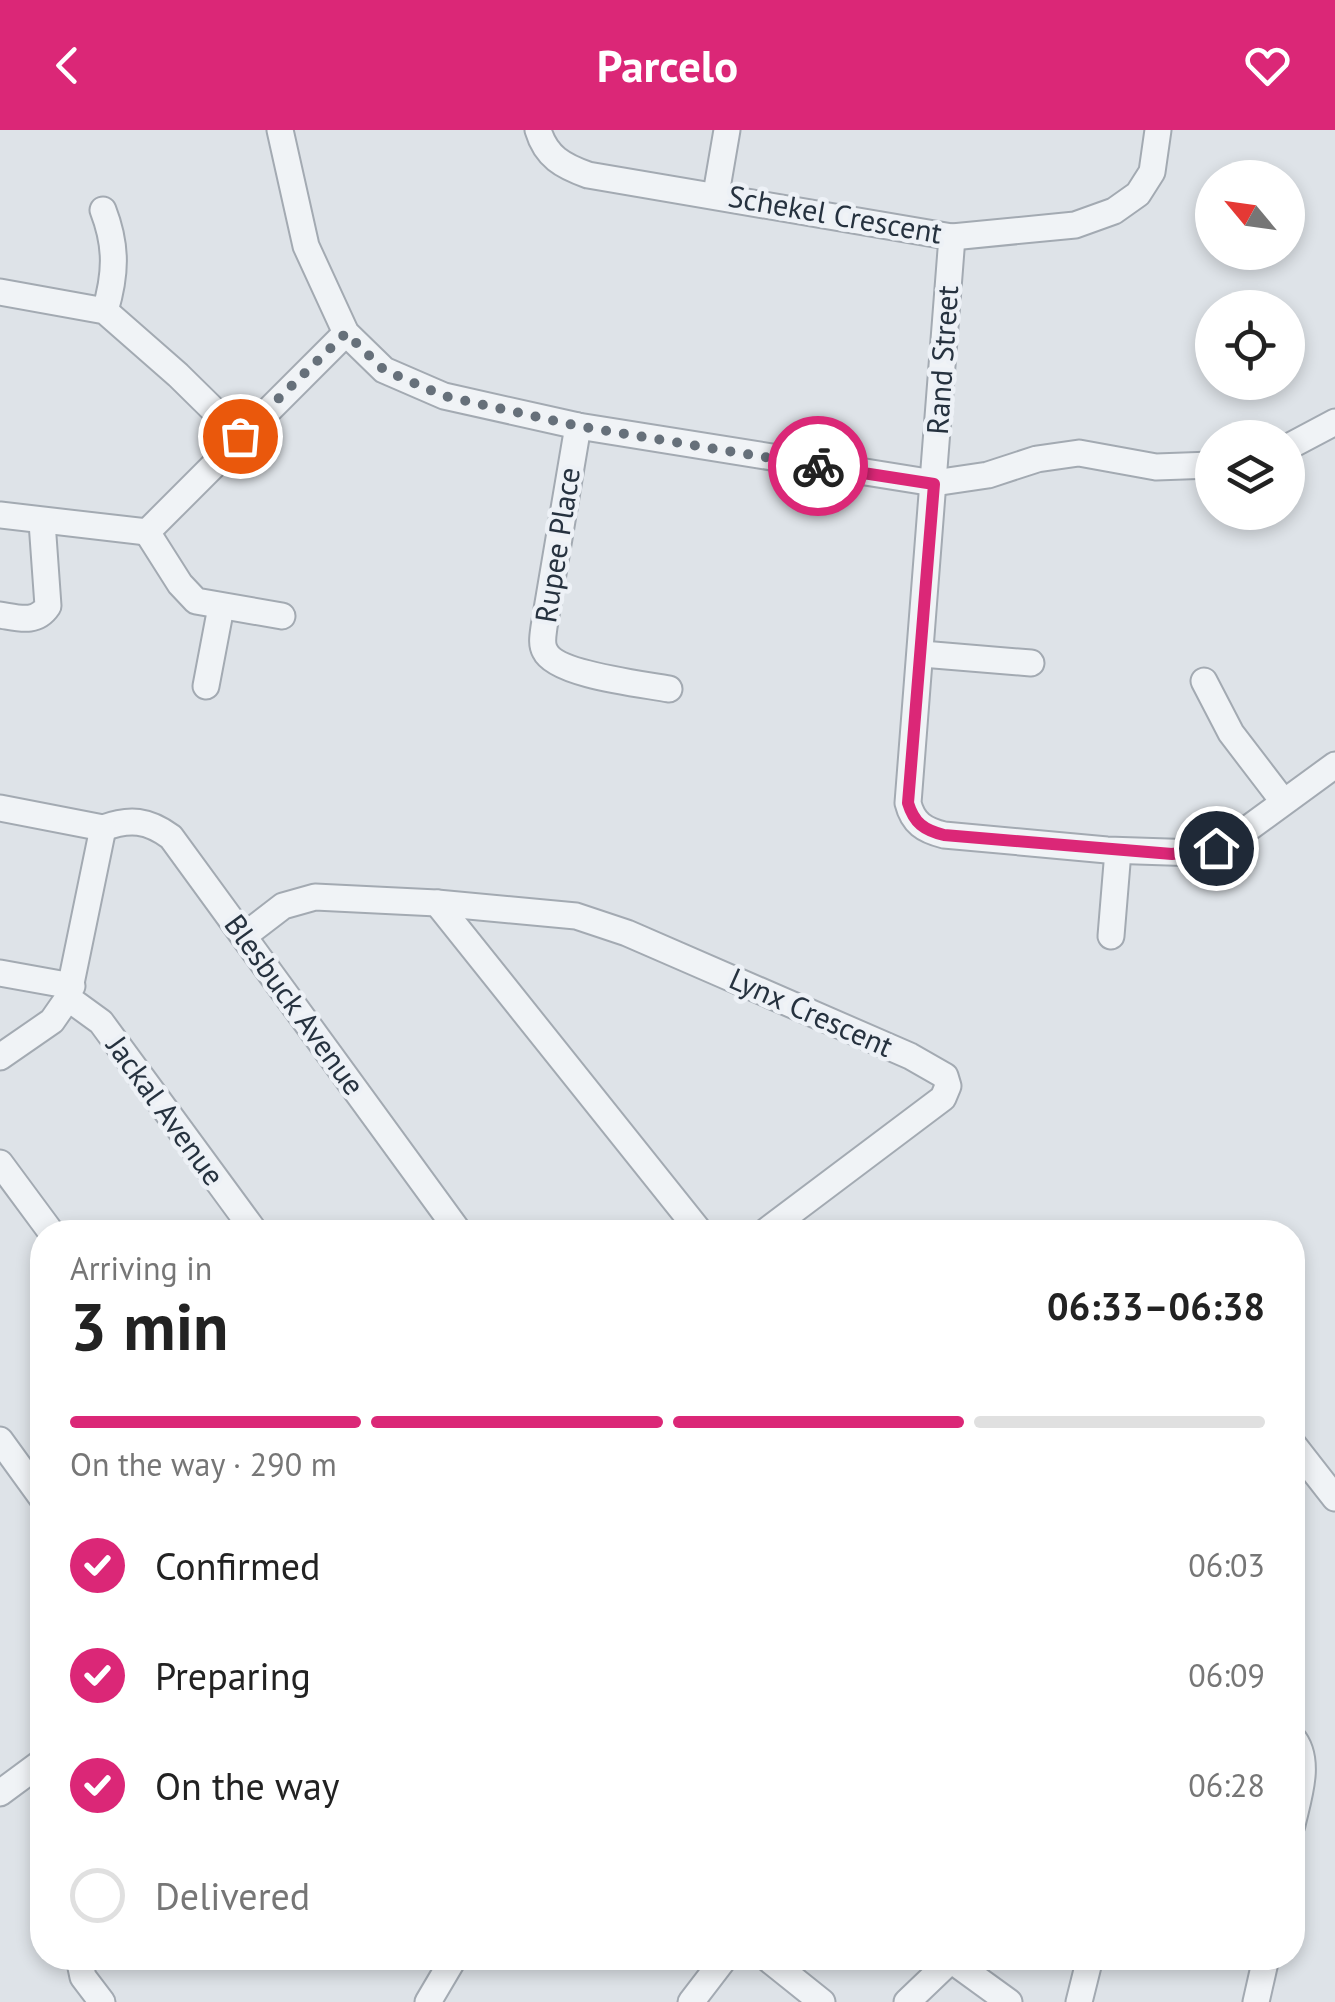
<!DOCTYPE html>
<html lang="en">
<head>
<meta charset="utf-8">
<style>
	:root { --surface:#fff; --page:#f2f2f2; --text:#222; --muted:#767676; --line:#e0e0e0; --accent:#db2777 }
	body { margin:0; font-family:"PT Sans",sans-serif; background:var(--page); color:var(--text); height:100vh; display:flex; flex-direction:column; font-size:38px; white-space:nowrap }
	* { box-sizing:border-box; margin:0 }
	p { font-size:32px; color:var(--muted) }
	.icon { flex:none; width:55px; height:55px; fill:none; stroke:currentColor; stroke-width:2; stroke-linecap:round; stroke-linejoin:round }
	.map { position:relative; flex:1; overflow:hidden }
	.details { position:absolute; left:30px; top:1090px; width:1275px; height:750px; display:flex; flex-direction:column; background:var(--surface); border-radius:40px; box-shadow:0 5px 15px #0003 }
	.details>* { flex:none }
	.needle { width:65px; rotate:299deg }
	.buttons { position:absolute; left:1195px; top:30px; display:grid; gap:20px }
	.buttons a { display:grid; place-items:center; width:110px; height:110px; border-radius:50%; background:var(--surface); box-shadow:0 5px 15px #0003; font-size:50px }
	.pin { position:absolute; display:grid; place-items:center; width:85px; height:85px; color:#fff; margin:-42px; border:5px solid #fff; border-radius:50%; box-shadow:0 2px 10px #0007 }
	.courier { position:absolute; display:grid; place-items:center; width:100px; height:100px; margin:-50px; border:8px solid #db2777; border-radius:50%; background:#fff; color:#222; box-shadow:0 2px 12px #0007 }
	.overview em { font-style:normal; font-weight:700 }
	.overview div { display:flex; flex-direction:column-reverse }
	.overview { display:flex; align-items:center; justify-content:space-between; height:170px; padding:0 40px }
	h1 { font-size:65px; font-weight:700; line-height:75px }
	.bar { display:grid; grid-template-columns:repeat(4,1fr); gap:15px 10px; align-content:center; height:120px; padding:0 40px }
	.bar i { height:12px; border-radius:8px; background:var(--line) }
	.bar .active { background:var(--accent) }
	.bar p { grid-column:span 4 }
	ol { padding:0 40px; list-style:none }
	li { display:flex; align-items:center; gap:30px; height:110px }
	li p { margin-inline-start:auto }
	li .icon { padding:10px; border-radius:50%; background:var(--accent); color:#fff; stroke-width:4 }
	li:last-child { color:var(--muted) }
	li i { width:55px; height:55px; border:5px solid var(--line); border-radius:50% }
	header { display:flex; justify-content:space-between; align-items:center; height:130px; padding:0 40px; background:var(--accent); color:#fff; font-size:45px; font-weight:700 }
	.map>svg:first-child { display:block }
</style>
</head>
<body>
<header><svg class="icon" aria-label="back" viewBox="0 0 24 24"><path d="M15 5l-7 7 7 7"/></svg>Parcelo<svg class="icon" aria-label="heart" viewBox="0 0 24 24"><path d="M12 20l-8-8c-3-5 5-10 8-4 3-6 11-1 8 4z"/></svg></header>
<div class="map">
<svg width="1335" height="1872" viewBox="0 0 1335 1872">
	<rect width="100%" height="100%" fill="#dee3e8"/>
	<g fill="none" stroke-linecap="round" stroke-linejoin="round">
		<!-- minor casing -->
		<g stroke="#a3aab2" stroke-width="29">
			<g id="minor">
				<polyline points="280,0 306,116 346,203 384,240 444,266 578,296 934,353 988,345 1037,329 1079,323 1156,337 1212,335"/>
				<path d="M538,0C546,27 563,36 588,45L952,107L1075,95L1114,81L1138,64L1152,42L1158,0"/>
				<polyline points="716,64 727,0"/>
				<path d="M103,80C117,116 116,144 105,181"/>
				<path d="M952,107L908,673C913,693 924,700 944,705L1107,720L1198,723L1235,708L1335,635"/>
				<polyline points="0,162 105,181 178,245 240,306"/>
				<path d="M578,296L544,497C543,505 541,514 545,521C556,545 643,554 669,559"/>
				<polyline points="1288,317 1335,292"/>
				<polyline points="0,385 147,402"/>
				<polyline points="147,402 346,203"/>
				<polyline points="147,402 180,454 196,471 282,486"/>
				<path d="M0,485C19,488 36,494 48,476L42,392"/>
				<polyline points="922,524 1031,533"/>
				<polyline points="1204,551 1231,603 1283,671"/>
				<polyline points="206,556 221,477"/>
				<polyline points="0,678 103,698"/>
				<path d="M103,698C130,688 148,690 171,707L459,1102"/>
				<polyline points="437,773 700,1102"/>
				<polyline points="244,806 283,776 315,767 437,773 576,786 627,803 910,926 945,946 948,956 943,968 765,1102"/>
				<polyline points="1111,806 1118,721"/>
				<polyline points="0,843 72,856"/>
				<polyline points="68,868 101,892 255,1102"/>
				<polyline points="0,927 52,891 68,868 103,698"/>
				<polyline points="0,1033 51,1102"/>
				<polyline points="0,1310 42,1368"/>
				<polyline points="1292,1313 1335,1368"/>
				<path d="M1292,1607C1312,1630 1298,1668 1292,1695"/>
				<polyline points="0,1663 42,1632"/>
				<polyline points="79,1828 83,1847 102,1872"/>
				<polyline points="767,1828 822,1872"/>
				<polyline points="951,1830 1009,1872"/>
				<polyline points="428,1872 454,1828"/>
				<polyline points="691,1872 724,1829"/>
				<polyline points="907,1872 953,1828"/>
				<polyline points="1079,1872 1090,1828"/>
				<polyline points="1256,1872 1266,1828"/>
			</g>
		</g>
		<!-- minor -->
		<use href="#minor" stroke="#f0f3f6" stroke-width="25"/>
	</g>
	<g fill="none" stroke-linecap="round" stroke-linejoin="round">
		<!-- done -->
		<polyline stroke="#66707a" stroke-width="10" stroke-dasharray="0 18" points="240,306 346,203 384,240 444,266 578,296 818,336"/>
		<!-- route -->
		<path stroke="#db2777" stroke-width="12" d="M818,336L934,354L908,673C914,693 924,700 944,705L1172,724L1216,718"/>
	</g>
	<g text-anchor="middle" stroke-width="9" stroke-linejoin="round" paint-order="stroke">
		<!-- street labels -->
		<g font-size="30" fill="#26323f" stroke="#edf1f6">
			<text transform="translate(835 85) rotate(10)" y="10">Schekel Crescent</text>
			<text transform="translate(943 230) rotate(-86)" y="10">Rand Street</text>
			<text transform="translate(558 415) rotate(-81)" y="10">Rupee Place</text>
			<text transform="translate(294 875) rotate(54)" y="10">Blesbuck Avenue</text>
			<text transform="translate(811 883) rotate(24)" y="10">Lynx Crescent</text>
			<text transform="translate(165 981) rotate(54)" y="10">Jackal Avenue</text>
		</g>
	</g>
</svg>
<div class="buttons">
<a><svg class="needle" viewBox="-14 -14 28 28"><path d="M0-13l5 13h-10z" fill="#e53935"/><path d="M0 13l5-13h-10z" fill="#767676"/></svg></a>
<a><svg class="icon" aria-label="locate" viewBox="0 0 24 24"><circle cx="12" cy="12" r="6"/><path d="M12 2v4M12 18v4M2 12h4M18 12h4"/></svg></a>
<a><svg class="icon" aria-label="layers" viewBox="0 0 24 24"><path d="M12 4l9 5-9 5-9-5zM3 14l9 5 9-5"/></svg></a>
</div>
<div class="pin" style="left:240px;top:306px;background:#ea580c"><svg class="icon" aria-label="bag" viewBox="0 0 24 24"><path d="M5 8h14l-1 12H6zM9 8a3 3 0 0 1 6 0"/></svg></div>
<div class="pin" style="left:1216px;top:718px;background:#1f2937"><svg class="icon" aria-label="home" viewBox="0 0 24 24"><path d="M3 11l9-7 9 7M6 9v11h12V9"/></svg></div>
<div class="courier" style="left:818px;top:336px"><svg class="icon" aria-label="bike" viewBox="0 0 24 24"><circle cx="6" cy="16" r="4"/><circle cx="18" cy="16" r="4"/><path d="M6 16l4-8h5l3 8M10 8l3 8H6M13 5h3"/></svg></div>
<section class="details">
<div class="overview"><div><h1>3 min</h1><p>Arriving in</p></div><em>06:33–06:38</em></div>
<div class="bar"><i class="active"></i><i class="active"></i><i class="active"></i><i></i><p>On the way · 290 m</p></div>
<ol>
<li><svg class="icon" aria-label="check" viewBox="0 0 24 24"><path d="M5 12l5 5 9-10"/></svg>Confirmed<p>06:03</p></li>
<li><svg class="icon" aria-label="check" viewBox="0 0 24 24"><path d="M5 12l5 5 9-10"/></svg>Preparing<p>06:09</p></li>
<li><svg class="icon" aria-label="check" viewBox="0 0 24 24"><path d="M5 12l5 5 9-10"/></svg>On the way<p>06:28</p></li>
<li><i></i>Delivered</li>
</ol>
</section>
</div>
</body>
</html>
